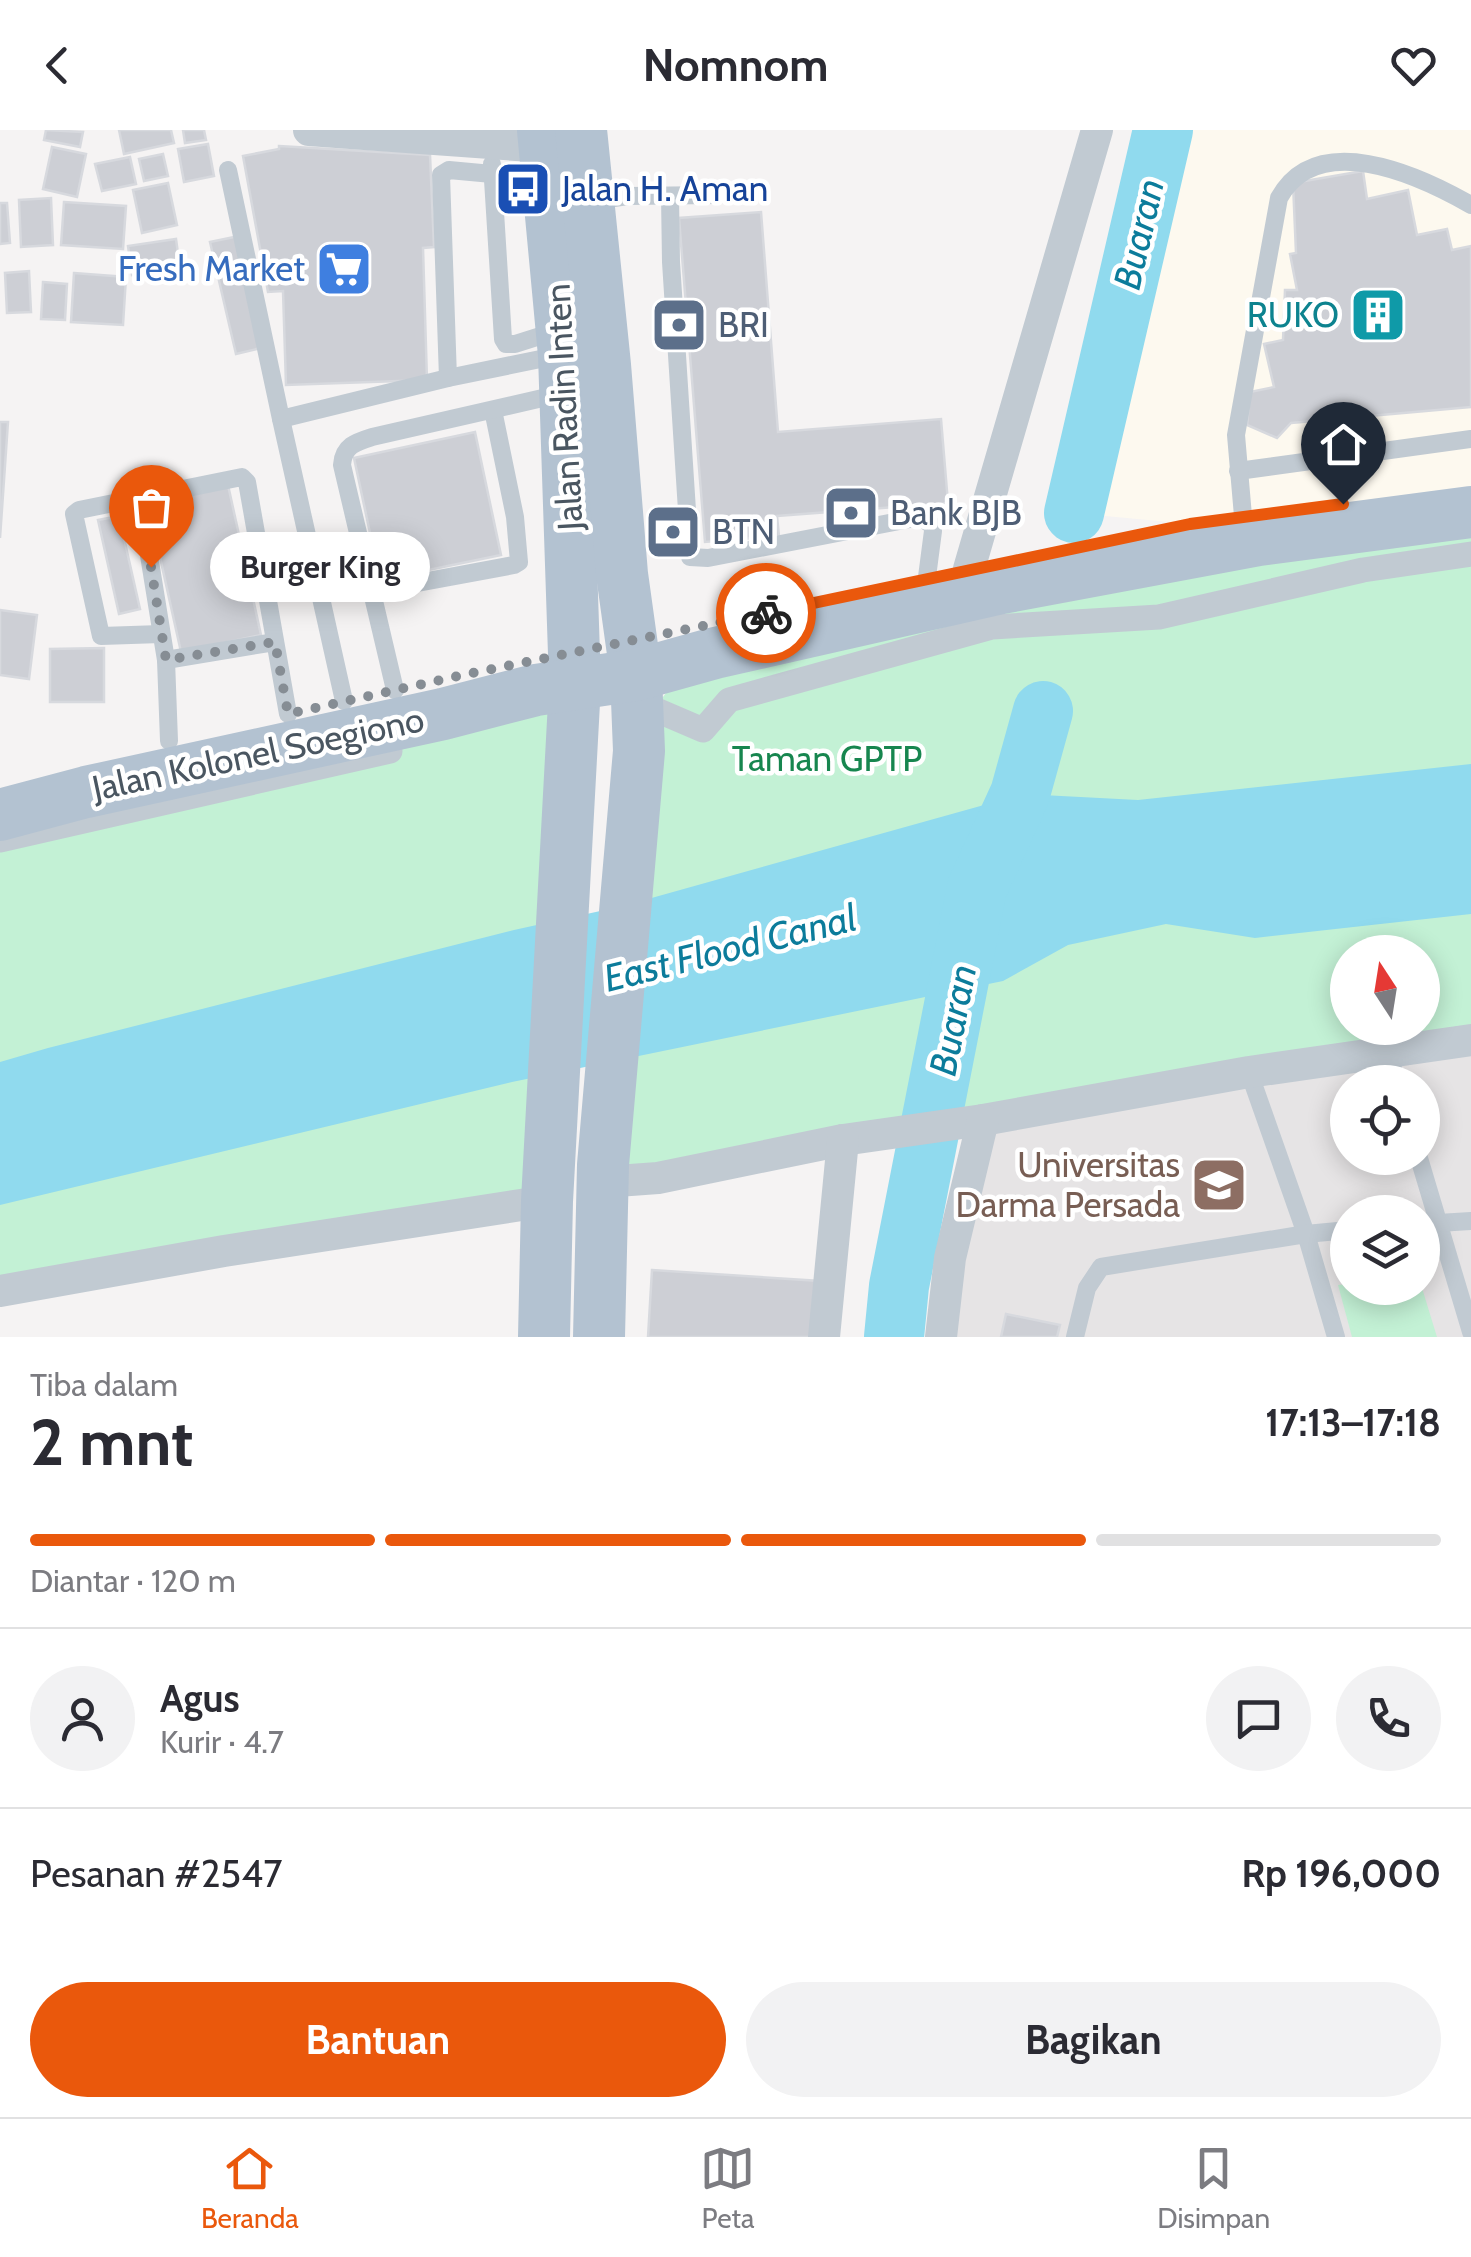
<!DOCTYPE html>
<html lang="id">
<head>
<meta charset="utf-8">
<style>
	:root { --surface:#fff; --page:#f2f2f3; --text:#2b2b33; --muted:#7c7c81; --line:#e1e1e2; --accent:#ea580c }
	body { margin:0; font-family:Cabin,sans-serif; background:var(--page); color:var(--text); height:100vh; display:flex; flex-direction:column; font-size:38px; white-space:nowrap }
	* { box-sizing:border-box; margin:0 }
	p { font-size:32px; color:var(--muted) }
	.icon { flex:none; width:55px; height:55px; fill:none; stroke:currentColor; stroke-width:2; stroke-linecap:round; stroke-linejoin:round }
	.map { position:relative; height:1207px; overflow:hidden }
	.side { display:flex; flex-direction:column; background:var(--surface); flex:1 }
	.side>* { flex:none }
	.needle { width:65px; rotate:348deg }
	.fabs { position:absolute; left:1330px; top:805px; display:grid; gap:20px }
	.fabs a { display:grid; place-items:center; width:110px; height:110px; border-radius:50%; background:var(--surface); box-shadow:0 5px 25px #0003; font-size:50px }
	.pin { position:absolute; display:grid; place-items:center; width:85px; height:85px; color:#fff; margin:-102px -42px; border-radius:50% 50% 50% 0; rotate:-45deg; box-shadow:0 0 10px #0007 }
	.pin .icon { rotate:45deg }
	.courier { position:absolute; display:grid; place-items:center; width:100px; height:100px; margin:-50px; border:8px solid #ea580c; border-radius:50%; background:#fff; color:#222; box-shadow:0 2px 12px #0007 }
	.bubble { position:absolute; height:70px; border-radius:35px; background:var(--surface); box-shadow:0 5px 25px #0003; font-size:32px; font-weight:700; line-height:70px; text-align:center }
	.summary em { font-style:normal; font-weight:700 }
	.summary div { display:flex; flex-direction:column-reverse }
	.summary { display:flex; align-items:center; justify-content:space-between; height:170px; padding:0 30px }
	h1 { font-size:65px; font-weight:700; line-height:75px }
	.bar { display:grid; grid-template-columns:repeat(4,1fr); gap:15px 10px; align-content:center; height:120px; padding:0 30px }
	.bar i { height:12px; border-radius:8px; background:var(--line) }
	.bar .selected { background:var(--accent) }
	.bar p { grid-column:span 4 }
	.line { display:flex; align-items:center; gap:25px; padding:0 30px; border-top:2px solid var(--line) }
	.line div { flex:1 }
	.round { display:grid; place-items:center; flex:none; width:105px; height:105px; border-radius:52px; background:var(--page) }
	.primary-button { display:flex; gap:20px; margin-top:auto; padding:20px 30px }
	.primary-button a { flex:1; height:115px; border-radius:60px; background:var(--accent); color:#fff; font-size:40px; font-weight:700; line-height:115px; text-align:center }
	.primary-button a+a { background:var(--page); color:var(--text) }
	header { display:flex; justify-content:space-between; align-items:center; height:130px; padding:0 30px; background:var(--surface); font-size:45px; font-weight:700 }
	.menu { display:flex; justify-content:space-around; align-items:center; height:140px; border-top:2px solid var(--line); background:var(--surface); font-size:28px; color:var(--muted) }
	.menu a { display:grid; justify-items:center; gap:5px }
	.menu .selected { color:var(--accent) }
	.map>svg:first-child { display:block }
</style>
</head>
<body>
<header><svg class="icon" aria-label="back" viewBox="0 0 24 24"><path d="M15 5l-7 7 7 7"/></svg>Nomnom<svg class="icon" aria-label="heart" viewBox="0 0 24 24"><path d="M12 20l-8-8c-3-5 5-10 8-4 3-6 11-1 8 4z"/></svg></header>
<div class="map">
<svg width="1471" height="1207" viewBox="0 0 1471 1207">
	<rect width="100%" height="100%" fill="#f5f3f3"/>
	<!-- commercial -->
	<polygon fill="#fdf9ef" points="1163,0 1471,0 1471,356 1190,394 1074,383"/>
	<!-- education -->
	<path fill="#e6e4e5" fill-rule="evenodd" d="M1471,910V1207H941L983,990ZM1348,952H1422V1028H1348ZM1348,1082H1422V1158H1348Z"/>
	<!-- green -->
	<g fill="#c3f1d5" fill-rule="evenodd">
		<path d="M1471,382V910L658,1048L603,1035L638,600L666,563L715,523ZM1348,822H1422V898H1348Z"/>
		<polygon points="575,554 547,1071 0,1162 0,685"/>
		<polygon points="1347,1154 1348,1158 1422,1158 1437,1207 1352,1207 1338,1155"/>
	</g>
	<!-- water -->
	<polygon fill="#90daee" points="1471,634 1471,784 1255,808 1166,794 1068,815 1003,851 512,952 0,1075 0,932 48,918 514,800 623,776 1023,664 1138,670"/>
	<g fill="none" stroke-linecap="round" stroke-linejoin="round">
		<!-- river -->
		<g stroke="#90daee" stroke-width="60">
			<polyline points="1074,383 1163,0"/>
			<polyline points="894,1207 899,1156 977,758 1020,664 1043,581"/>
		</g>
	</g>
	<!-- building -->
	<g fill="#cdcfd5" stroke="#d7d9de" stroke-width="2.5">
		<polygon points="46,0 83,2 80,17 44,10"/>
		<polygon points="119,0 171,0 174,13 124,24"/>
		<polygon points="183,0 204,0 206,10 185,13"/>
		<polygon points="208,14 214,46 184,52 178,19"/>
		<polygon points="279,16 430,25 434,117 423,118 427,250 286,255 283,161 268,162 243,26 279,19"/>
		<polygon points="52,17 86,24 77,67 43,59"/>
		<polygon points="163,24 168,46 144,51 139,29"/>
		<polygon points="130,27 136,54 102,61 95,34"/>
		<polygon points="1363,41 1367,69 1408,60 1417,105 1447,99 1452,120 1471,116 1471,277 1291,293 1277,308 1247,295 1250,262 1274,257 1264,214 1283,210 1285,160 1297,160 1290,124 1296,123 1293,53"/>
		<polygon points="168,53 177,95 142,103 133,60"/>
		<polygon points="51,68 53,115 21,117 19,70"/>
		<polygon points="64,72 126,76 123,119 61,115"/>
		<polygon points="0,73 7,73 10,113 0,114"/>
		<polygon points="761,82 778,302 941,289 948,373 777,386 779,406 705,412 679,88"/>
		<polygon points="239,106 265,217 236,224 210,112"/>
		<polygon points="176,109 180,138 132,145 128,116"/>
		<polygon points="29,141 31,182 7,183 5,143"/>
		<polygon points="74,143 126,147 123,195 71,192"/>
		<polygon points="43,152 67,154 65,190 41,189"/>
		<polygon points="0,292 8,292 0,408"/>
		<polygon points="475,302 501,425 380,450 354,328"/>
		<polygon points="228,355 261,505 181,522 148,373"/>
		<polygon points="119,386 140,479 119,484 98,390"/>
		<polygon points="0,480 37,485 29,549 0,545"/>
		<polygon points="104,518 104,572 50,572 50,519"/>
		<polygon points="652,1140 820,1151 817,1207 648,1207"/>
		<polygon points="1006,1184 1060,1195 1057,1207 1001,1207"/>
	</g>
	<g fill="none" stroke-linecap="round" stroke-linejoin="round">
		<!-- service -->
		<g stroke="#c1cad2" stroke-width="18">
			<polyline points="492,34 503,209 506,214 515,214 556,201"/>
			<polyline points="228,40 281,289"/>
			<polyline points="670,66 671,132 690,427 708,428 920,387 932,395 933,401 927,447"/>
			<polyline points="593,71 628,66 715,65"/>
			<polyline points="448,248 441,45 449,40 492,44"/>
			<polyline points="1238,341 1471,309"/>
			<polyline points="140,370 166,530 169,611"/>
			<path d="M1243,386L1236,305L1279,68C1317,0 1415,43 1471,75"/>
			<polyline points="374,461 514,435 519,432 515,387 493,280"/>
			<polyline points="161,504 101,506 74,384 79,380 242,347 247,352 288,584"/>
			<polyline points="166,530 275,512"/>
			<path d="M395,560L342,335C343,316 356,312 372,307L560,264"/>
			<polyline points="344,571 281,289 448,248 560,225"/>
			<polyline points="1388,922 1397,952"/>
			<polyline points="1249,942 1306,1104 1336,1207"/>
			<polyline points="1419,1028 1471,1202"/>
			<polyline points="1422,1094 1471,1091"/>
			<polyline points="1075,1207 1087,1158 1101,1137 1306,1104 1348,1100"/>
		</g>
		<!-- pedestrian -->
		<g stroke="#c1cad2" stroke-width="25">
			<polyline points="654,579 703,600 729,570 992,497 1159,487 1363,440 1471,424"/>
			<polyline points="0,710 390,621"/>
		</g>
		<!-- minor -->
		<g stroke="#c1cad2" stroke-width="32">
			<polyline points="309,0 545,17"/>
			<polyline points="969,439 1097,0"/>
			<polyline points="603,1052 658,1048 843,1010 983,990 1249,942 1471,910"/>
			<polyline points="0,1161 224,1121 547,1071"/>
			<polyline points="824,1207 843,1010"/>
			<polyline points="941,1207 950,1128 983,990"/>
		</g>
		<!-- primary -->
		<g stroke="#b3c2d1" stroke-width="52">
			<polyline points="543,0 564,225 575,554 547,1071 544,1207"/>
			<polyline points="581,0 605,235 622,444 636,545 639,621 603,1035 599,1207"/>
			<polyline points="0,685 86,662 443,584 536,560 636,545 715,523 1002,458 1259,410 1471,382"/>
		</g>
	</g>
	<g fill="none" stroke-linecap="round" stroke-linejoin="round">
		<!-- done -->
		<polyline stroke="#868d94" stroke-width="10" stroke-dasharray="0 18" points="151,437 166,530 275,512 288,584 463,545 766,483"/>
		<!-- route -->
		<polyline stroke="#ea580c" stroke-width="12" points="766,483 1190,394 1343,374"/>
	</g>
	<!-- icons -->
	<defs>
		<g id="bus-square" transform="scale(2.875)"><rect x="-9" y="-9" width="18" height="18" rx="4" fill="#1a4fb4" stroke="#fff"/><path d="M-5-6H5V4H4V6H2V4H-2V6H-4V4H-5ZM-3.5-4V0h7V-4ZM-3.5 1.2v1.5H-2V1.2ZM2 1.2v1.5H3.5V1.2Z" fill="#fff"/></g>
		<g id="supermarket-square" transform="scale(2.875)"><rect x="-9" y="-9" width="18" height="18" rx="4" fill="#3f7fe0" stroke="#fff"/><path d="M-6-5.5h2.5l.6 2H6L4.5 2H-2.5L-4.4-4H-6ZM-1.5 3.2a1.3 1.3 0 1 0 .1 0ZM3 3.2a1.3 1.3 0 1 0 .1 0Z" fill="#fff"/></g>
		<g id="building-square" transform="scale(2.875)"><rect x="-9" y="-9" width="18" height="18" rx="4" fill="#0f9aa8" stroke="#fff"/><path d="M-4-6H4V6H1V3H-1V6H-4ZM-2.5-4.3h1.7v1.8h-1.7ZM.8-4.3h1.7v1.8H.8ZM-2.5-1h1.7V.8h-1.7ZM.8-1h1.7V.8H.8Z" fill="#fff"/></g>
		<g id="bank-square" transform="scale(2.875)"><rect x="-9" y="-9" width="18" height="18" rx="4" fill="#5c6f8a" stroke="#fff"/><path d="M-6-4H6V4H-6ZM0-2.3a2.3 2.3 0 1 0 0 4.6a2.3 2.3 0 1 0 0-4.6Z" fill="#fff"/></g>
		<g id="university-square" transform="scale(2.875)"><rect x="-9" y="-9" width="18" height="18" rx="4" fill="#8d6e63" stroke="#fff"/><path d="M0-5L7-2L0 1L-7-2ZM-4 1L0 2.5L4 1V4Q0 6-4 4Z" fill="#fff"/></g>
	</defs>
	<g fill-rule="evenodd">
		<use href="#bus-square" x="523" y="59"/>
		<use href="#supermarket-square" x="344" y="139"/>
		<use href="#building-square" x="1378" y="185"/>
		<use href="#bank-square" x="679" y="195"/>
		<use href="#bank-square" x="851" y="383"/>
		<use href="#bank-square" x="673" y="402"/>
		<use href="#university-square" x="1219" y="1055"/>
	</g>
	<g text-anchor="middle" stroke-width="9" stroke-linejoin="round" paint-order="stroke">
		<!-- transit labels -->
		<g font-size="35" fill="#164399" stroke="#fff" text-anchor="start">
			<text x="562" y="71">Jalan H. Aman</text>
		</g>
		<!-- shop labels -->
		<g font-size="35" fill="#366cbe" stroke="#fff" text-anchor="end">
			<text x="305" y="151">Fresh Market</text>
		</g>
		<!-- culture labels -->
		<g font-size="35" fill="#0d838f" stroke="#fff" text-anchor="end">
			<text x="1339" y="197">RUKO</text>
		</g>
		<!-- service labels -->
		<g font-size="35" fill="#4e5e75" stroke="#fff" text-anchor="start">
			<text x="718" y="207">BRI</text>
			<text x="890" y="395">Bank BJB</text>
			<text x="712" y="414">BTN</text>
		</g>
		<!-- street labels -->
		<g font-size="35" fill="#4a5661" stroke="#fff">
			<text transform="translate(564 277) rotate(-93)" y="12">Jalan Radin Inten</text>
			<text transform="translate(258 624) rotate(-12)" y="12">Jalan Kolonel Soegiono</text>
		</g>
		<!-- park labels -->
		<g font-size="35" fill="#17864f" stroke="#fff">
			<text x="827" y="641">Taman GPTP</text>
		</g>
		<!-- education labels -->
		<g font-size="35" fill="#785e54" stroke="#fff" text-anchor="end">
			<text x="1180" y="1047">Universitas<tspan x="1180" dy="40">Darma Persada</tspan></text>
		</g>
		<!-- water labels -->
		<g font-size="38" font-style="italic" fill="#0c7c9b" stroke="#fff">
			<text transform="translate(1139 104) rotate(-77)" y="13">Buaran</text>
			<text transform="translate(730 818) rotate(-14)" y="13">East Flood Canal</text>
			<text transform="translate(953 890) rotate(-79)" y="13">Buaran</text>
		</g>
	</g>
</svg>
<div class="fabs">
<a><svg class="needle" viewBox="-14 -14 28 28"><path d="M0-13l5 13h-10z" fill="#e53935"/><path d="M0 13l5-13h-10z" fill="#7c7c81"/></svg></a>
<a><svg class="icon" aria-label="locate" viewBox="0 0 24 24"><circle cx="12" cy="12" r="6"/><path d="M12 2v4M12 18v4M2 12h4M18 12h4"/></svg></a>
<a><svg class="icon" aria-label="layers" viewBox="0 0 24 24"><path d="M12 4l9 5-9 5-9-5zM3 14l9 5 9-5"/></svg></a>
</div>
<div class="pin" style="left:151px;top:437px;background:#ea580c"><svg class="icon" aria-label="bag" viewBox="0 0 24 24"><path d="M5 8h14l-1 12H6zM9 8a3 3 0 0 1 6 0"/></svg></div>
<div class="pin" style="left:1343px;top:374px;background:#1f2937"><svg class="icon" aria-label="home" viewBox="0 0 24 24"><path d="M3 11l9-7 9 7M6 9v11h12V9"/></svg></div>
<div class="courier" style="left:766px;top:483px"><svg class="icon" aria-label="bike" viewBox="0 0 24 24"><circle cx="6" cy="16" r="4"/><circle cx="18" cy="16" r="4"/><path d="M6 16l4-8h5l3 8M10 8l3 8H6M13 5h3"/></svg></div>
<div class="bubble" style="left:210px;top:402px;width:220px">Burger King</div>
</div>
<section class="side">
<div class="summary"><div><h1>2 mnt</h1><p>Tiba dalam</p></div><em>17:13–17:18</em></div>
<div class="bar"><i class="selected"></i><i class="selected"></i><i class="selected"></i><i></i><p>Diantar · 120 m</p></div>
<div class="line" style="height:180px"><a class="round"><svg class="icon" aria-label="person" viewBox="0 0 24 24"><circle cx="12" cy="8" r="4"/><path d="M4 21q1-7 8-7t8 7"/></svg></a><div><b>Agus</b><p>Kurir · 4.7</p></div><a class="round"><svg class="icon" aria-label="chat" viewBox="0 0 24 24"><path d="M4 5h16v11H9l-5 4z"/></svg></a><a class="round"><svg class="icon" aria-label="phone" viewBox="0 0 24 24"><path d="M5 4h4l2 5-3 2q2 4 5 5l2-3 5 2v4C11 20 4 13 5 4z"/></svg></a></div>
<div class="line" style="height:130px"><div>Pesanan #2547</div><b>Rp 196,000</b></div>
<div class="primary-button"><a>Bantuan</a><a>Bagikan</a></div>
</section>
<nav class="menu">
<a class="selected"><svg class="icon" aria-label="home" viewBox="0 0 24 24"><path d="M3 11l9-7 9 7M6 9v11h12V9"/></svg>Beranda</a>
<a><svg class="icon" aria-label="map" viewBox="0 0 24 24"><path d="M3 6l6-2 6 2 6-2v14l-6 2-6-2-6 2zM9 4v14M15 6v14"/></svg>Peta</a>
<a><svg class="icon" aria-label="saved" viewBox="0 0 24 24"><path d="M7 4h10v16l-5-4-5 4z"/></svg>Disimpan</a>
</nav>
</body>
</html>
